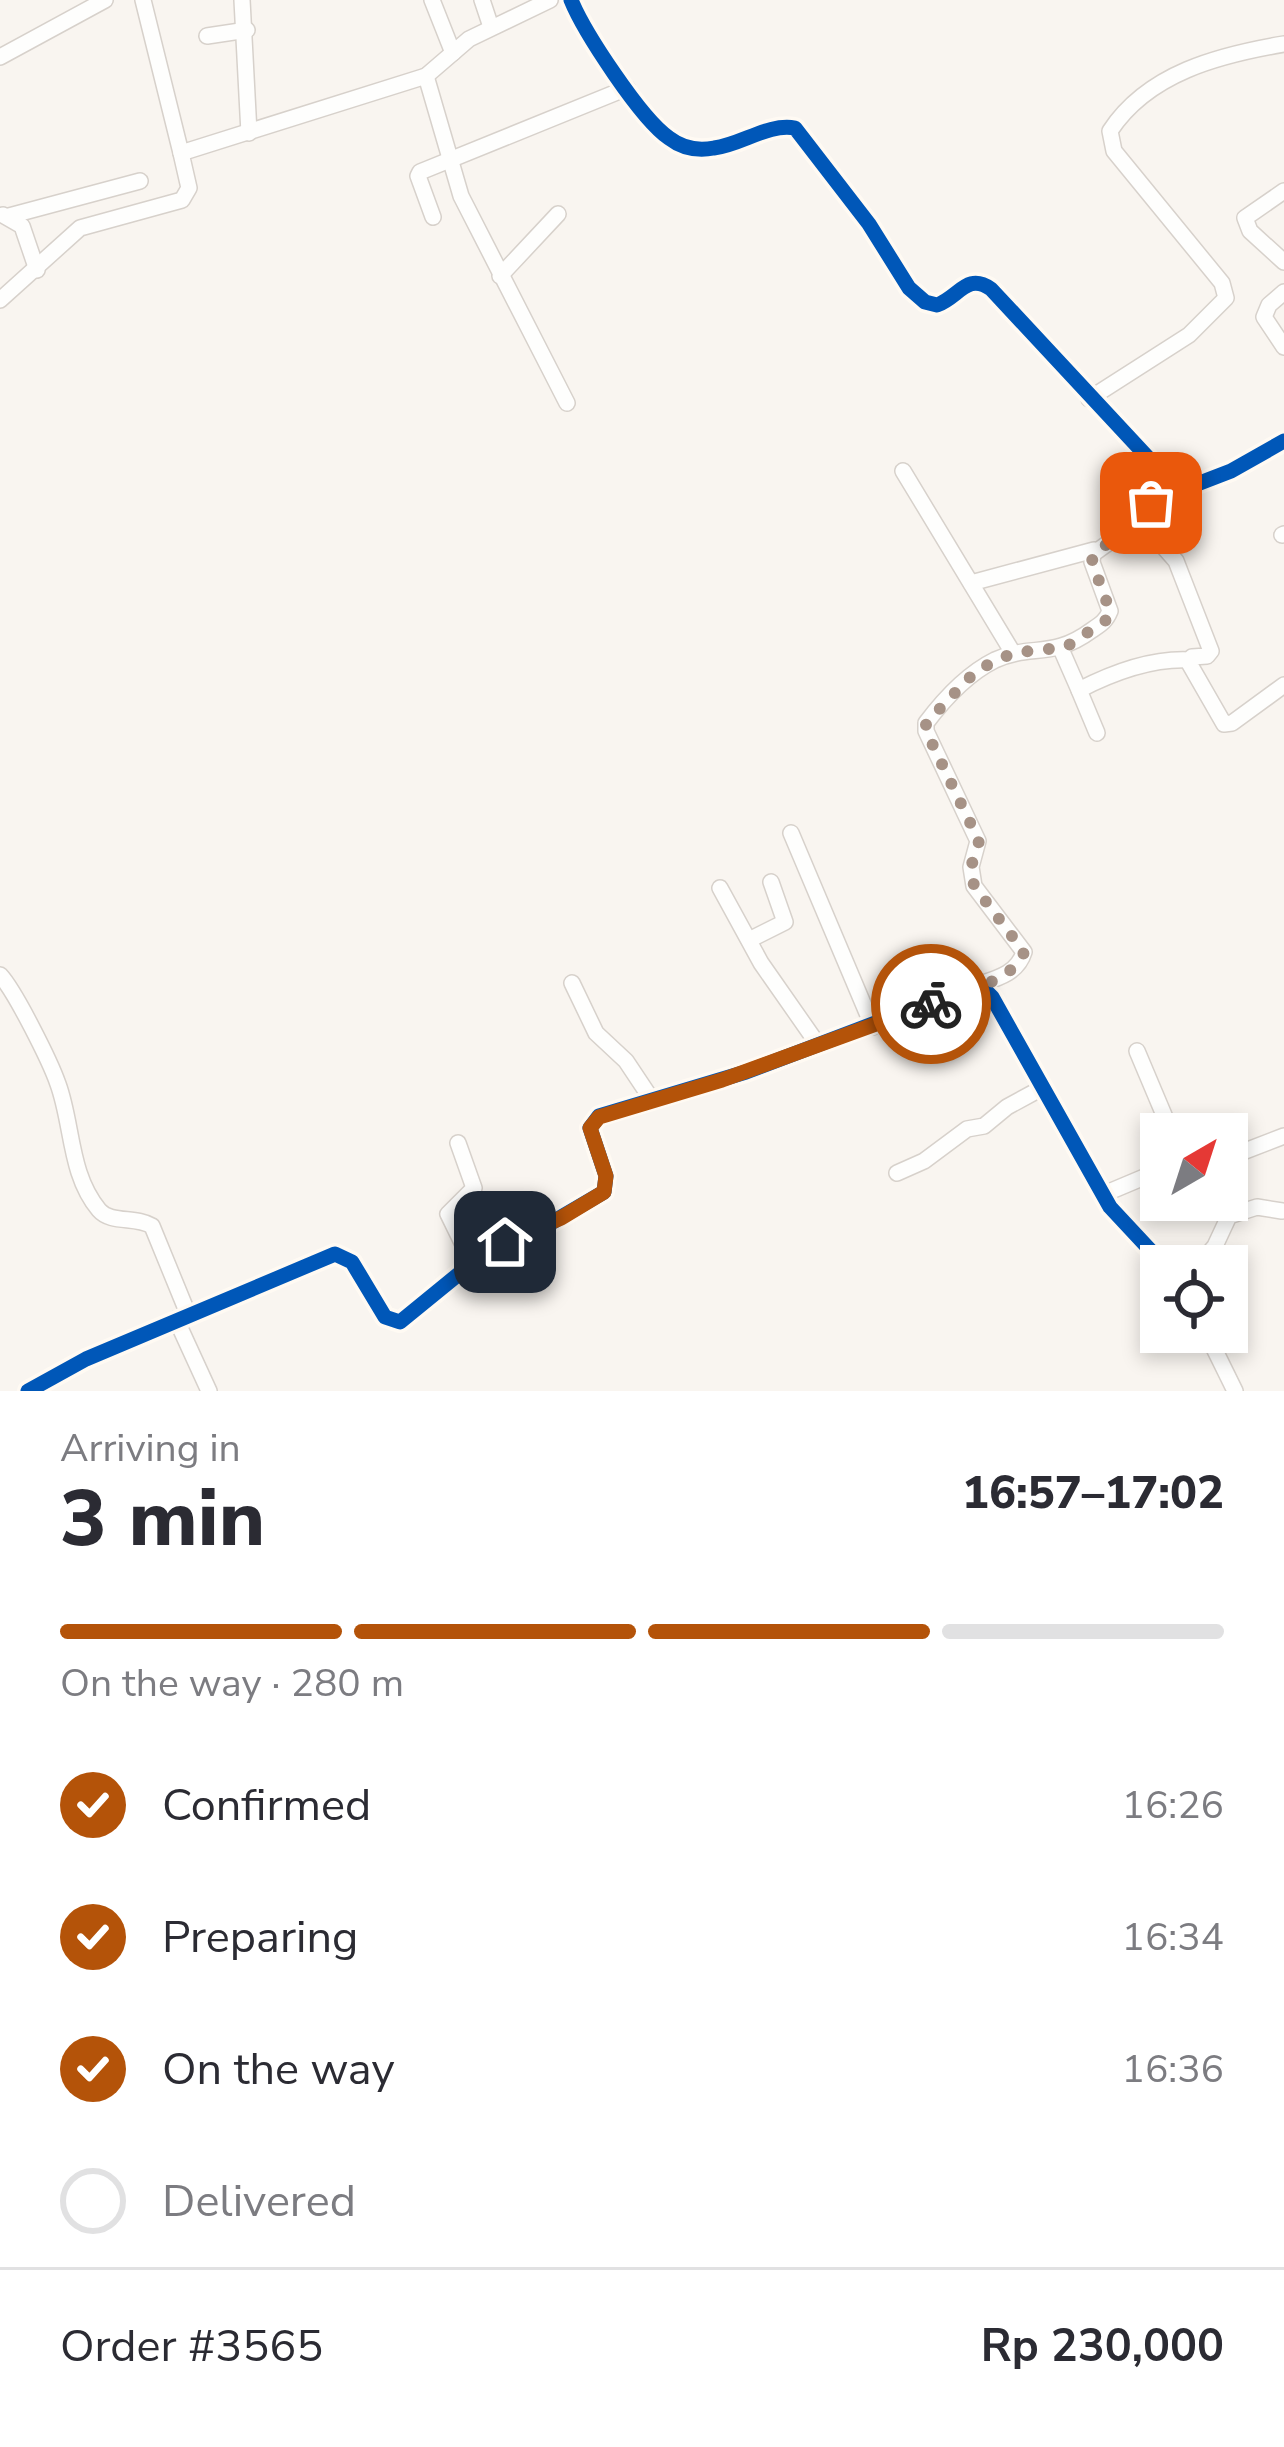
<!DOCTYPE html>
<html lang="en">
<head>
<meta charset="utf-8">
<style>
	:root { --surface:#fff; --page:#f2f2f3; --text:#2b2b33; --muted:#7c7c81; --line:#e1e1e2; --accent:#b45309 }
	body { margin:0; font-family:"Nunito Sans",sans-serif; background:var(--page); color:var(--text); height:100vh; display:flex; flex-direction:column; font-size:45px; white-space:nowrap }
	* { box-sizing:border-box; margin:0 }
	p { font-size:39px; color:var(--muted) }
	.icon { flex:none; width:66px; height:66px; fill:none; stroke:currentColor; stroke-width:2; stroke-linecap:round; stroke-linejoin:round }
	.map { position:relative; height:1391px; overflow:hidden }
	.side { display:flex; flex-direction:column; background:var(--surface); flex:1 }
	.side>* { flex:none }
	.needle { width:78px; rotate:39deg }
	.buttons { position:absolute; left:1140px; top:1113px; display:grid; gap:24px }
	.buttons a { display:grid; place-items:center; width:108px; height:108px; border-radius:0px; background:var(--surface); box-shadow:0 6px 18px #0003; font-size:60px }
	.pin { position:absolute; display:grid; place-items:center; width:102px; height:102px; color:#fff; margin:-51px; border-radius:24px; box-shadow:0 6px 18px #0006 }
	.courier { position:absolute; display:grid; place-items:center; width:120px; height:120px; margin:-60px; border:9px solid #b45309; border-radius:50%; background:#fff; color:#222; box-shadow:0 3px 15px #0007 }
	.overview em { font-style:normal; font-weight:800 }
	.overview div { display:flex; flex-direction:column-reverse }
	.overview { display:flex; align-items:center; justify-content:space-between; height:204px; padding:0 60px }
	h1 { font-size:78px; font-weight:800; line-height:90px }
	.bar { display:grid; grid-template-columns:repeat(4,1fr); gap:18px 12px; align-content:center; height:144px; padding:0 60px }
	.bar i { height:15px; border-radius:9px; background:var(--line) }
	.bar .selected { background:var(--accent) }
	.bar p { grid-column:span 4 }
	.line { display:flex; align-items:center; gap:30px; padding:0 60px; border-top:3px solid var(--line) }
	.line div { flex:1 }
	ol { padding:0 60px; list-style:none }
	li { display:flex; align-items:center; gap:36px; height:132px }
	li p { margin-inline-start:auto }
	li .icon { padding:12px; border-radius:50%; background:var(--accent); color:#fff; stroke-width:4 }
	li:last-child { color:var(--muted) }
	li i { width:66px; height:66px; border:6px solid var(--line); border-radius:50% }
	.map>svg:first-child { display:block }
</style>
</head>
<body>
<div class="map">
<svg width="1284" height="1391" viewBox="0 0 1284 1391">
	<rect width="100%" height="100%" fill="#f9f5f0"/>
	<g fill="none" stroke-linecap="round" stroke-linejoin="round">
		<!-- minor casing -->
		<g stroke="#d7d1cb" stroke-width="18">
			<g id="minor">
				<polyline points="143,0 181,153"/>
				<polyline points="242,0 249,133"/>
				<polyline points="432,0 453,53"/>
				<polyline points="482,0 491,27"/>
				<path d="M571,0C584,32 641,119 669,138C682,148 698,151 714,148C741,145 768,123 795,128L869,224L909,288L925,302L937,305C959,297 967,272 991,289L1179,491L1231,471L1284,441"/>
				<polyline points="207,36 247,30"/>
				<polyline points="0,57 105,0"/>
				<polyline points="426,76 461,196 567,403"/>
				<polyline points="1284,191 1245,218 1250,231 1284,262"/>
				<polyline points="3,215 22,226 37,270"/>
				<polyline points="9,216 140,181"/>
				<polyline points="433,217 418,176 420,172 627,88"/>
				<polyline points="500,276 558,214"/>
				<polyline points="1284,292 1269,305 1264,317 1284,347"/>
				<polyline points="0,300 80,228 182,200 189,188 181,153 426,76 469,39 550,0"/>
				<path d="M1089,399L1189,335L1226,298L1222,283L1114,151L1110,131C1148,73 1219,55 1284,44"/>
				<polyline points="903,471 1013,653"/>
				<polyline points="1179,491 1151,503 1140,520 1176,561 1211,651 1207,656 1192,657 1189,663 1224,724 1232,723 1284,685"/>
				<polyline points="1282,535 1284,534"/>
				<polyline points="971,583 1094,550"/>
				<polyline points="1061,649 1079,690"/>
				<path d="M1097,733L1079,690C1112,673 1153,658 1190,660"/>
				<polyline points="791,833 873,1027"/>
				<polyline points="720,888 761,963 819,1046"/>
				<polyline points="749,940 785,922 771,882"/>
				<path d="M0,975C15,991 50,1061 58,1084C73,1125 69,1174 99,1210C111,1224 136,1216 152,1226L188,1314"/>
				<polyline points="572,983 596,1033 626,1061 652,1100"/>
				<path d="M974,986C994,979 1017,975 1024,952L974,886L971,867L978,841L926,731V723C944,699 967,674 995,660C1032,643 1051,660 1092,630C1101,624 1106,621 1110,611L1092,562L1093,554L1140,520"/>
				<polyline points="1137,1051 1172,1134"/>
				<polyline points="458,1143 474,1188 448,1214 472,1263"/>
				<polyline points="1227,1158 1284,1136"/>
				<polyline points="897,1173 924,1161 967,1129 984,1126 1007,1107 1042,1088"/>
				<polyline points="1104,1194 1161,1170"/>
				<polyline points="1198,1266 1215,1246 1229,1216 1257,1207 1282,1211"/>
				<polyline points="176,1319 209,1391"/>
				<polyline points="1206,1332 1235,1391"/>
				<polyline points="28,1391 86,1359 335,1254 352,1262 385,1317 400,1322 487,1251 551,1223 604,1192 606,1176 590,1128 599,1116 746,1072 973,986 984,989 992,997 1110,1207 1165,1266"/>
			</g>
		</g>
		<!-- minor -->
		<use href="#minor" stroke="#fefefd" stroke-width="15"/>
		<!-- cycleway casing -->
		<g stroke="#fffaf3" stroke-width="22">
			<g id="cycleway">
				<path d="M571,0C584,32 641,119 669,138C682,148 698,151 714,148C741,145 768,123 795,128L869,224L909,288L925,302L937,305C959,297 967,272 991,289L1179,491L1231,471L1284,441"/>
				<polyline points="28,1391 86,1359 335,1254 352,1262 385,1317 400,1322 487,1251 551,1223 604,1192 606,1176 590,1128 599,1116 746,1072 973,986 984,989 992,997 1110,1207 1165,1266"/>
			</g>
		</g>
		<!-- cycleway -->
		<use href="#cycleway" stroke="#0057b8" stroke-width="15"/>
	</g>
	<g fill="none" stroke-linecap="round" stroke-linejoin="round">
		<!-- done -->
		<path stroke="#a69286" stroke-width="12" stroke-dasharray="0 21.6" d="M931,1004C958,992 1013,983 1024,952L974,886L971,867L979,841L926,731V723L977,670L1013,653L1066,647L1106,620L1110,611L1092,562L1093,554L1141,520L1151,503"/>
		<!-- route -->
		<polyline stroke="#b45309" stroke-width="15" points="505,1242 561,1218 604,1192 606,1176 590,1128 599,1117 722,1080 931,1004"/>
	</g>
</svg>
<div class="buttons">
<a><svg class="needle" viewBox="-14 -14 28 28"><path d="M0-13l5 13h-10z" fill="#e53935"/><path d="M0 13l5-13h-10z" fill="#7c7c81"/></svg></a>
<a><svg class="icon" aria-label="locate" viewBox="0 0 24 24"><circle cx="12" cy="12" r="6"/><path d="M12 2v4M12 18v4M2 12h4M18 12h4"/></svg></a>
</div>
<div class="pin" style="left:1151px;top:503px;background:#ea580c"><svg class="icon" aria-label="bag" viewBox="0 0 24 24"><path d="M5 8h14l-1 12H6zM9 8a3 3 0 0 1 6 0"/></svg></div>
<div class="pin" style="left:505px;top:1242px;background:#1f2937"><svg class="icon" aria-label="home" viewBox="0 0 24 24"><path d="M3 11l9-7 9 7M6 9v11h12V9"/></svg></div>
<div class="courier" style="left:931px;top:1004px"><svg class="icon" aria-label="bike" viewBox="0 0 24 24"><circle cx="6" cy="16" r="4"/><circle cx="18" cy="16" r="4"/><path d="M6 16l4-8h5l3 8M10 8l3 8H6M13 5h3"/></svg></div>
</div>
<section class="side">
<div class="overview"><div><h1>3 min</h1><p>Arriving in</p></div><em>16:57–17:02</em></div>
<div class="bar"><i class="selected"></i><i class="selected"></i><i class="selected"></i><i></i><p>On the way · 280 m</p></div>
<ol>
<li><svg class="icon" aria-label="check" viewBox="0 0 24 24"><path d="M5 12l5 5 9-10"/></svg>Confirmed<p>16:26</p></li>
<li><svg class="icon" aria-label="check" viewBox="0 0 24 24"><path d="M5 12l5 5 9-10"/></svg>Preparing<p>16:34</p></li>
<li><svg class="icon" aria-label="check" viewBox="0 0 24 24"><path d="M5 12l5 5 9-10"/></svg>On the way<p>16:36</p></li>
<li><i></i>Delivered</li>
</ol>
<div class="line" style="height:156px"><div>Order #3565</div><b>Rp 230,000</b></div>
</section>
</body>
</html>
